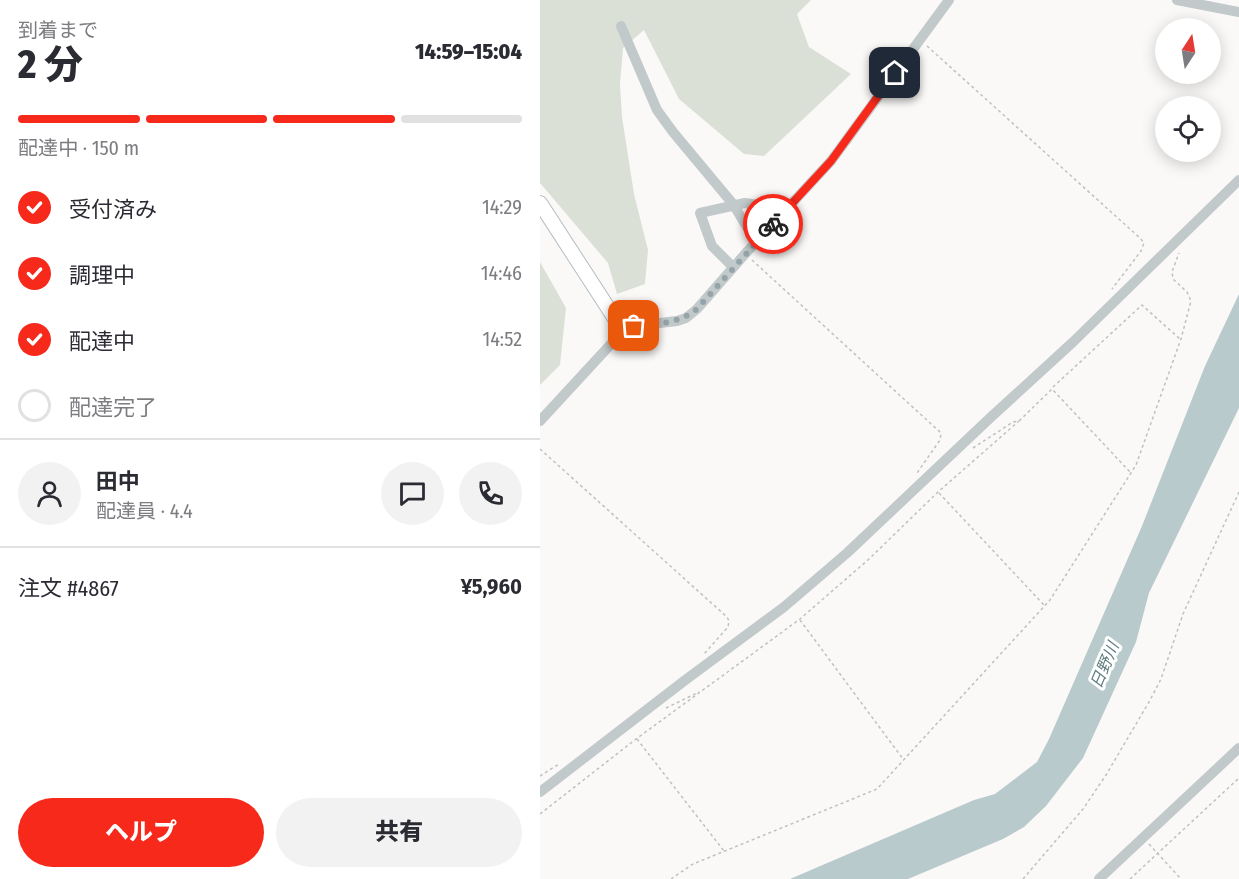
<!DOCTYPE html>
<html lang="ja">
<head>
<meta charset="utf-8">
<style>
	:root { --surface:#fff; --page:#f2f2f3; --text:#2b2b33; --muted:#7c7c81; --line:#e1e1e2; --accent:#f6291b }
	body { margin:0; font-family:"Fira Sans Condensed","Noto Sans JP",sans-serif; background:var(--page); color:var(--text); height:100vh; display:flex; flex-direction:column; font-size:22px; white-space:nowrap }
	* { box-sizing:border-box; margin:0 }
	p { font-size:20px; color:var(--muted) }
	.icon { flex:none; width:33px; height:33px; fill:none; stroke:currentColor; stroke-width:2; stroke-linecap:round; stroke-linejoin:round }
	.map { position:relative; flex:1; overflow:hidden }
	.sheet { display:flex; flex-direction:column; background:var(--surface); width:540px }
	.sheet>* { flex:none }
	.needle { width:39px; rotate:12deg }
	.fabs { position:absolute; left:615px; top:18px; display:grid; gap:12px }
	.fabs a { display:grid; place-items:center; width:66px; height:66px; border-radius:50%; background:var(--surface); box-shadow:0 3px 15px #0003; font-size:30px }
	.pin { position:absolute; display:grid; place-items:center; width:51px; height:51px; color:#fff; margin:-26px; border-radius:12px; box-shadow:0 3px 9px #0006 }
	.courier { position:absolute; display:grid; place-items:center; width:60px; height:60px; margin:-30px; border:4px solid #f6291b; border-radius:50%; background:#fff; color:#222; box-shadow:0 2px 8px #0007 }
	.overview em { font-style:normal; font-weight:800 }
	.overview div { display:flex; flex-direction:column-reverse }
	.overview { display:flex; align-items:center; justify-content:space-between; height:102px; padding:0 18px }
	h1 { font-size:39px; font-weight:800; line-height:45px }
	.bar { display:grid; grid-template-columns:repeat(4,1fr); gap:9px 6px; align-content:center; height:72px; padding:0 18px }
	.bar i { height:8px; border-radius:4px; background:var(--line) }
	.bar .selected { background:var(--accent) }
	.bar p { grid-column:span 4 }
	.line { display:flex; align-items:center; gap:15px; padding:0 18px; border-top:2px solid var(--line) }
	.line div { flex:1 }
	.round { display:grid; place-items:center; flex:none; width:63px; height:63px; border-radius:32px; background:var(--page) }
	ol { padding:0 18px; list-style:none }
	li { display:flex; align-items:center; gap:18px; height:66px }
	li p { margin-inline-start:auto }
	li .icon { padding:6px; border-radius:50%; background:var(--accent); color:#fff; stroke-width:4 }
	li:last-child { color:var(--muted) }
	li i { width:33px; height:33px; border:3px solid var(--line); border-radius:50% }
	.button { display:flex; gap:12px; margin-top:auto; padding:12px 18px }
	.button a { flex:1; height:69px; border-radius:36px; background:var(--accent); color:#fff; font-size:24px; font-weight:800; line-height:69px; text-align:center }
	.button a+a { background:var(--page); color:var(--text) }
	main { display:flex; flex:1; min-height:0 }
	.map>svg:first-child { display:block }
</style>
</head>
<body>
<main>
<section class="sheet">
<div class="overview"><div><h1>2 分</h1><p>到着まで</p></div><em>14:59–15:04</em></div>
<div class="bar"><i class="selected"></i><i class="selected"></i><i class="selected"></i><i></i><p>配達中 · 150 m</p></div>
<ol>
<li><svg class="icon" aria-label="check" viewBox="0 0 24 24"><path d="M5 12l5 5 9-10"/></svg>受付済み<p>14:29</p></li>
<li><svg class="icon" aria-label="check" viewBox="0 0 24 24"><path d="M5 12l5 5 9-10"/></svg>調理中<p>14:46</p></li>
<li><svg class="icon" aria-label="check" viewBox="0 0 24 24"><path d="M5 12l5 5 9-10"/></svg>配達中<p>14:52</p></li>
<li><i></i>配達完了</li>
</ol>
<div class="line" style="height:108px"><a class="round"><svg class="icon" aria-label="person" viewBox="0 0 24 24"><circle cx="12" cy="8" r="4"/><path d="M4 21q1-7 8-7t8 7"/></svg></a><div><b>田中</b><p>配達員 · 4.4</p></div><a class="round"><svg class="icon" aria-label="chat" viewBox="0 0 24 24"><path d="M4 5h16v11H9l-5 4z"/></svg></a><a class="round"><svg class="icon" aria-label="phone" viewBox="0 0 24 24"><path d="M5 4h4l2 5-3 2q2 4 5 5l2-3 5 2v4C11 20 4 13 5 4z"/></svg></a></div>
<div class="line" style="height:78px"><div>注文 #4867</div><b>¥5,960</b></div>
<div class="button"><a>ヘルプ</a><a>共有</a></div>
</section>
<div class="map">
<svg width="699" height="879" viewBox="0 0 699 879">
	<rect width="100%" height="100%" fill="#faf9f7"/>
	<!-- green -->
	<g fill="#dbe0d6">
		<polygon points="0,0 271,0 257,14 269,47 311,74 224,156 204,154 139,99 104,30 83,48 80,84 82,117 94,194 108,250 105,284 77,294 68,263 0,183"/>
		<polygon points="0,262 26,308 20,365 0,385"/>
	</g>
	<!-- water -->
	<polygon fill="#b9cacc" points="699,294 699,408 609,593 596,642 543,758 506,806 484,827 463,839 368,879 250,879 434,800 455,794 497,762 509,739 602,526 665,366"/>
	<g fill="none" stroke-linecap="round" stroke-linejoin="round">
		<!-- major casing -->
		<g stroke="#b5bdc0" stroke-width="16">
			<polyline id="major" points="0,203 83,331"/>
		</g>
		<!-- path -->
		<g stroke="#bcc1c3" stroke-width="1.5" stroke-dasharray="3 3" stroke-linecap="butt">
			<polyline points="387,46 600,238 604,243 601,251 572,289"/>
			<polyline points="212,260 401,433 400,440 377,473"/>
			<polyline points="513,387 602,305 640,339"/>
			<polyline points="433,448 473,422 479,421 512,389 590,472"/>
			<polyline points="0,449 187,617 189,621 188,627 163,655"/>
			<polyline points="399,493 504,605"/>
			<polyline points="260,620 363,759"/>
			<polyline points="126,708 159,692"/>
			<polyline points="97,739 184,851"/>
			<polyline points="0,776 19,764"/>
			<polyline points="0,814 96,739 260,619 329,559 398,492 479,421"/>
			<polyline points="609,844 641,879"/>
			<polyline points="131,879 153,864 337,789 510,600 596,465 641,339 651,301 647,292 633,279 632,272 639,253"/>
			<polyline points="483,879 543,809 566,775 609,702 621,679 643,614 699,492"/>
			<polyline points="590,879 699,778"/>
		</g>
		<!-- minor -->
		<g stroke="#c2c9cb" stroke-width="10">
			<polyline points="637,0 699,12"/>
			<polyline points="81,26 117,110 133,132 193,204 216,242"/>
			<polyline points="193,267 172,246 160,213 205,203 247,209"/>
			<polyline points="0,421 83,331 94,326 137,321 146,318 157,309 205,254 291,161 409,0"/>
			<polyline points="0,792 144,681 244,607 307,553 450,418 533,342 699,180"/>
			<polyline points="559,879 699,748"/>
		</g>
		<!-- major -->
		<use href="#major" stroke="#fff" stroke-width="14"/>
	</g>
	<g fill="none" stroke-linecap="round" stroke-linejoin="round">
		<!-- done -->
		<path stroke="#94a4a9" stroke-width="6" stroke-dasharray="0 10.8" d="M94,326C117,324 138,324 157,309L233,224"/>
		<!-- route -->
		<polyline stroke="#f6291b" stroke-width="8" points="233,224 291,161 355,73"/>
	</g>
	<g text-anchor="middle" stroke-width="6" stroke-linejoin="round" paint-order="stroke">
		<!-- water labels -->
		<g font-size="16" font-style="italic" fill="#5c7c7e" stroke="#fff">
			<text transform="translate(564 665) rotate(-67)" y="6">日野川</text>
		</g>
	</g>
</svg>
<div class="fabs">
<a><svg class="needle" viewBox="-14 -14 28 28"><path d="M0-13l5 13h-10z" fill="#e53935"/><path d="M0 13l5-13h-10z" fill="#7c7c81"/></svg></a>
<a><svg class="icon" aria-label="locate" viewBox="0 0 24 24"><circle cx="12" cy="12" r="6"/><path d="M12 2v4M12 18v4M2 12h4M18 12h4"/></svg></a>
</div>
<div class="pin" style="left:94px;top:326px;background:#ea580c"><svg class="icon" aria-label="bag" viewBox="0 0 24 24"><path d="M5 8h14l-1 12H6zM9 8a3 3 0 0 1 6 0"/></svg></div>
<div class="pin" style="left:355px;top:73px;background:#1f2937"><svg class="icon" aria-label="home" viewBox="0 0 24 24"><path d="M3 11l9-7 9 7M6 9v11h12V9"/></svg></div>
<div class="courier" style="left:233px;top:224px"><svg class="icon" aria-label="bike" viewBox="0 0 24 24"><circle cx="6" cy="16" r="4"/><circle cx="18" cy="16" r="4"/><path d="M6 16l4-8h5l3 8M10 8l3 8H6M13 5h3"/></svg></div>
</div>
</main>
</body>
</html>
